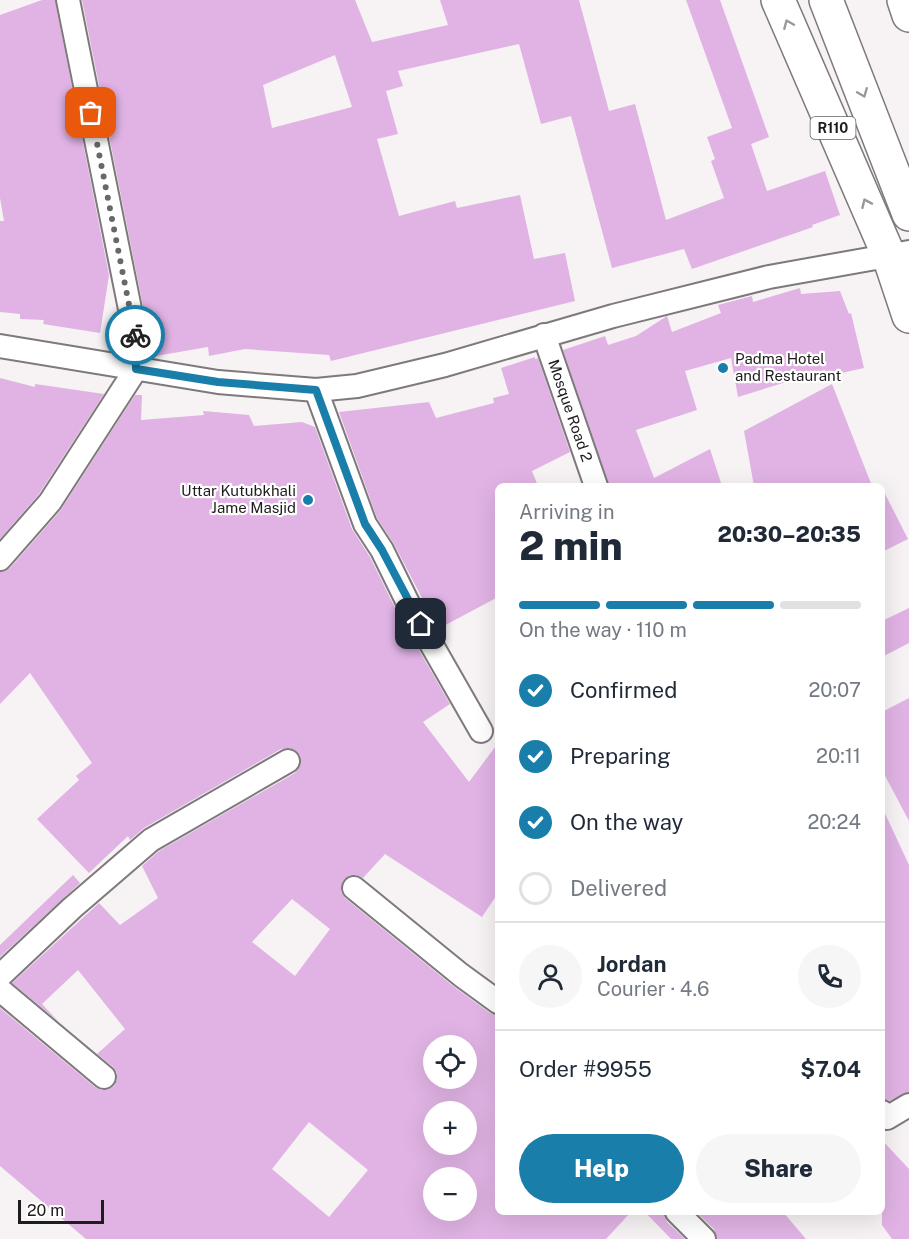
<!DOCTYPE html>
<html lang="en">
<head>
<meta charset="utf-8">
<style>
	:root { --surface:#fff; --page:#f6f6f7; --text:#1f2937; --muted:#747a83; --line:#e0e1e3; --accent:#197ea9 }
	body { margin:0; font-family:"Public Sans",sans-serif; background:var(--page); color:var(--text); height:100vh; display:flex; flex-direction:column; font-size:22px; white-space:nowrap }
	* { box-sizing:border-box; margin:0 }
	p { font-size:20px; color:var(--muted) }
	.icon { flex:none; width:33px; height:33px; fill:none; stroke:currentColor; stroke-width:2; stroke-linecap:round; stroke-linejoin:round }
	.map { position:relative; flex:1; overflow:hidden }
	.details { position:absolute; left:495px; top:483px; width:390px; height:732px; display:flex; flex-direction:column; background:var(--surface); border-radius:9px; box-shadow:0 6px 24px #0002 }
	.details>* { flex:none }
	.buttons { position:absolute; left:423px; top:1035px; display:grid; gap:12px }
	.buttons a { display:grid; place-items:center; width:54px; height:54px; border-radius:50%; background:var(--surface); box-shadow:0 6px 24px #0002; font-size:30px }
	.scale { position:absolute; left:18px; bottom:15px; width:86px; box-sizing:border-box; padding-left:6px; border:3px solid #1e1c1d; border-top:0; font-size:16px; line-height:21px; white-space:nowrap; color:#1e1c1d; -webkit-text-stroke:4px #fff; paint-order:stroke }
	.pin { position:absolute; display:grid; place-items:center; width:51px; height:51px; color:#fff; margin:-26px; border-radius:12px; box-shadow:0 3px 9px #0006 }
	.courier { position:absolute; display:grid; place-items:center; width:60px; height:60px; margin:-30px; border:4px solid #197ea9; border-radius:50%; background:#fff; color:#222; box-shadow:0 2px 8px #0007 }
	.head em { font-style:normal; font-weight:800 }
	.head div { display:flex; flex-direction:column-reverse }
	.head { display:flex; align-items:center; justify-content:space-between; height:102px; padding:0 24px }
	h1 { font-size:39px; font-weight:800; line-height:45px }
	.bar { display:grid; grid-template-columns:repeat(4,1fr); gap:9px 6px; align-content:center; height:72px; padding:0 24px }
	.bar i { height:8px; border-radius:4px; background:var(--line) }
	.bar .current { background:var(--accent) }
	.bar p { grid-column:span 4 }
	.line { display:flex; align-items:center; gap:15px; padding:0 24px; border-top:2px solid var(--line) }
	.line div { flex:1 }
	.round { display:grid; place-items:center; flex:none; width:63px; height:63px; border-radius:32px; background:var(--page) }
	ol { padding:0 24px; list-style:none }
	li { display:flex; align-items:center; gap:18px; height:66px }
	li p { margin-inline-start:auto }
	li .icon { padding:6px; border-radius:50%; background:var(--accent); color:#fff; stroke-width:4 }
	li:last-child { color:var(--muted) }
	li i { width:33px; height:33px; border:3px solid var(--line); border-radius:50% }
	.action { display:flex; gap:12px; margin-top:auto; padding:12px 24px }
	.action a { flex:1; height:69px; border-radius:36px; background:var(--accent); color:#fff; font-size:24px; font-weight:800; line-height:69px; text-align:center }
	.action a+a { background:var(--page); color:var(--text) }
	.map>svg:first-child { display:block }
</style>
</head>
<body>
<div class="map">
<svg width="909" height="1239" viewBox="0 0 909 1239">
	<rect width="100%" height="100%" fill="#f7f2f4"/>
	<!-- building -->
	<g fill="#e0b3e4" fill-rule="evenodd">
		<polygon points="42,0 55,0 109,275 100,333 43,324 44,320 20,319 20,314 0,312 0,221 4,221 0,198 0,15"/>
		<path d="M82,0H355L372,42L448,25L440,0H579L609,111L635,104L666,220L724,198L711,161L715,159L707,137L732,128L686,0H720L769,137L751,144L767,191L825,171L840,215L812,225L813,227L692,269L684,249L612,268L571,116L541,124L519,44L398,71L403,86L386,91L398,134L377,139L399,216L455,201L457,208L520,195L534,259L565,253L575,301L331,361L329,355L245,349L209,356L208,347L150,357L149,336ZM335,55L352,107L272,128L263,85Z"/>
		<polygon points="800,288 801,294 840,291 849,314 851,313 864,368 828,376 825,370 738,397 731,358 685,371 697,410 636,430 654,478 710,449 722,486 609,486 563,350 605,336 608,345 636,336 667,316 672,332 721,313 718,305 752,296 753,302"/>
		<polygon points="535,357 535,359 538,358 570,452 532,471 538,486 498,486 498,597 438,629 394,544 377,518 339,412 429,402 436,418 494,403 493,398 509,394 501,368"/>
		<polygon points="0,378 35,387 35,384 104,394 39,494 0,539"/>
		<polygon points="832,384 872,486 754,486 744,431"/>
		<path d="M135,395H142L141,420L204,415L203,411L249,415L254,426L302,422L315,427L352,529L370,557L397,612L450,704L423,722L469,782L498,743V893L482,917L385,854L363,878L356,875H350L344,879L341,885V892L345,898L453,986L490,1013L498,1015V1212H631L606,1239H86L0,1166V1008L95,1087L101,1090H108L114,1086L117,1080V1073L113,1067L97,1054L125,1029L78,970L42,1004L58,1021L12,983L99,903L120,925L158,898L142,866L159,851L295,773L299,768L301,762L300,755L295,750L289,748L281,749L144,828L130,840L128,836L89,873L37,819L79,780L76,776L92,763L30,673L0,704V572L10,568L60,511ZM292,899L330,929L295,976L252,942ZM434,1046H466V1078H434ZM434,1112H466V1144H434ZM309,1122L368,1170L329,1217L272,1169ZM434,1178H466V1210H434Z"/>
		<polygon points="882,488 908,539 882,552"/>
		<polygon points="909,608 909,643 882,657 882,621"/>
		<polygon points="909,698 909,821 882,770 882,712"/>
		<polygon points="882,807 909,865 909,1092 889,1101 882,1099"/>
		<polygon points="73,875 80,883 0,957 0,945"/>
		<polygon points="882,1140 909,1169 909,1239 892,1239 882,1225"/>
		<polygon points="645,1212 664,1212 667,1222 685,1239 671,1239"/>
		<polygon points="696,1212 783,1212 806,1239 717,1239 714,1229"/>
	</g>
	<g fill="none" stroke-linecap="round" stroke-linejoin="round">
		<!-- street casing -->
		<g stroke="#7e797b" stroke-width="26">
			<g id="street">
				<path id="s1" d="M544,335L596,486"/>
				<polyline points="0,346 218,382 316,390 357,386 445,365 613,316 769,277 909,252"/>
				<polyline points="316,390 365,524 382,550 409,605 481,731"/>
				<polyline points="0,559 50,502 136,369 136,339 68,0"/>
				<polyline points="354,888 461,975 498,1002"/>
				<polyline points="0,976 72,908 151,840 288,761"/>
				<polyline points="0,990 104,1077"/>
				<polyline points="882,1112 887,1118 909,1105"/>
				<polyline points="677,1212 704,1239"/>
			</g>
		</g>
		<!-- primary casing -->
		<g stroke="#7e797b" stroke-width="36">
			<g id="primary">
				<polyline points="778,0 889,256 909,316"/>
				<polyline points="904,0 909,15"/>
			</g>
		</g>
		<!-- highway casing -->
		<g stroke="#7e797b" stroke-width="36">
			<polyline id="highway" points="826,0 909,214"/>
		</g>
		<!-- street -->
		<use href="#street" stroke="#fff" stroke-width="22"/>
		<!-- primary -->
		<use href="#primary" stroke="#fff" stroke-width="33"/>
		<!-- highway -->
		<use href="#highway" stroke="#fff" stroke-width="33"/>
	</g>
	<!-- one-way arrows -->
	<defs><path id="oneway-chevron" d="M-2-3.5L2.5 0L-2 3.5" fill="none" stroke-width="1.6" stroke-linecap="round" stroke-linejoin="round" transform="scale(1.5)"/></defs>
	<g stroke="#9a9999">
		<use href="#oneway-chevron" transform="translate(788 24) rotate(-113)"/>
		<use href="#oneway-chevron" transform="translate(863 93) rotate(68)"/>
		<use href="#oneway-chevron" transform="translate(866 203) rotate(-114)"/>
	</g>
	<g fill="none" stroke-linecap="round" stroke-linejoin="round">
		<!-- done -->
		<polyline stroke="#6a6768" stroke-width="6" stroke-dasharray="0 10.8" points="91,113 135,335"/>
		<!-- route -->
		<polyline stroke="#197ea9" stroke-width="8" points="135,335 136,369 218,382 316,390 365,524 382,550 421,624"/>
	</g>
	<!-- markers -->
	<g fill="#197ea9" stroke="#fff" stroke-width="2">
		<circle cx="723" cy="368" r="6"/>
		<circle cx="308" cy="500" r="6"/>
	</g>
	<g text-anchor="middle" stroke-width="4.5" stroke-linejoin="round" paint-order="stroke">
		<!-- shield labels -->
		<rect fill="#fff" stroke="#626061" stroke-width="1.5" x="810.5" y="117" width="45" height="22" rx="4.5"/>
		<g font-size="14" font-weight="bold" fill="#1e1c1d">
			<text x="833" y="133">R110</text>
		</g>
		<!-- poi labels -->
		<g font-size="15" fill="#1e1c1d" stroke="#fff" text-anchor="start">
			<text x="735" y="364">Padma Hotel<tspan x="735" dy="17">and Restaurant</tspan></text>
			<text x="296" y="496" text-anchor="end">Uttar Kutubkhali<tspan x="296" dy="17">Jame Masjid</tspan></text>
		</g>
		<!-- street labels -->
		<g font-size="15" fill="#1e1c1d" stroke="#fff">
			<text dy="5" stroke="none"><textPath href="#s1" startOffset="80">Mosque Road 2</textPath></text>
		</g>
	</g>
</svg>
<div class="buttons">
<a><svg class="icon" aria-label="locate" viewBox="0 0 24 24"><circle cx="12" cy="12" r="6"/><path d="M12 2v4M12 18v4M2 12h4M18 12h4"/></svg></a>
<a>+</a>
<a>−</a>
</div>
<div class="scale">20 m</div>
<div class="pin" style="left:91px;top:113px;background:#ea580c"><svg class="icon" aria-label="bag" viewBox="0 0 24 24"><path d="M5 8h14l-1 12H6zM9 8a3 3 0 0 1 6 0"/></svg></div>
<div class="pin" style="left:421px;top:624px;background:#1f2937"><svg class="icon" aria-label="home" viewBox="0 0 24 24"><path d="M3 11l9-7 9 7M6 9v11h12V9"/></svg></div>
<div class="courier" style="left:135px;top:335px"><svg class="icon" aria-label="bike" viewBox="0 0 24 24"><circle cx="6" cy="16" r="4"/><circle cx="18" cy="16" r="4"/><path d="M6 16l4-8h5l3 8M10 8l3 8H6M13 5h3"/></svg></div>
<section class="details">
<div class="head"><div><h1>2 min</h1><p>Arriving in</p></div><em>20:30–20:35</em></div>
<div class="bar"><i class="current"></i><i class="current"></i><i class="current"></i><i></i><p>On the way · 110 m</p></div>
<ol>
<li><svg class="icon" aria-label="check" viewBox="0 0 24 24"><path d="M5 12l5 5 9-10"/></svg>Confirmed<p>20:07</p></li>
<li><svg class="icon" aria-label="check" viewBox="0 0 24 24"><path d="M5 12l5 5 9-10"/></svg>Preparing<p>20:11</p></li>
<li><svg class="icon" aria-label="check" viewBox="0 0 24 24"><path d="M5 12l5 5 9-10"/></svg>On the way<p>20:24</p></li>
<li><i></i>Delivered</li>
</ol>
<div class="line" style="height:108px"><a class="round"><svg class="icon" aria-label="person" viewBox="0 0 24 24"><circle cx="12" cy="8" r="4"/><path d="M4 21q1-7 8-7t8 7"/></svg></a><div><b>Jordan</b><p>Courier · 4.6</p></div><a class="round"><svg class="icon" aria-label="phone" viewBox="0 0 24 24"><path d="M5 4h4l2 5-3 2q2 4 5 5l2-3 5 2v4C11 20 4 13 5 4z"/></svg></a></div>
<div class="line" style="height:78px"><div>Order #9955</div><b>$7.04</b></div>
<div class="action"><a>Help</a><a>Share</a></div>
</section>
</div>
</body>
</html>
